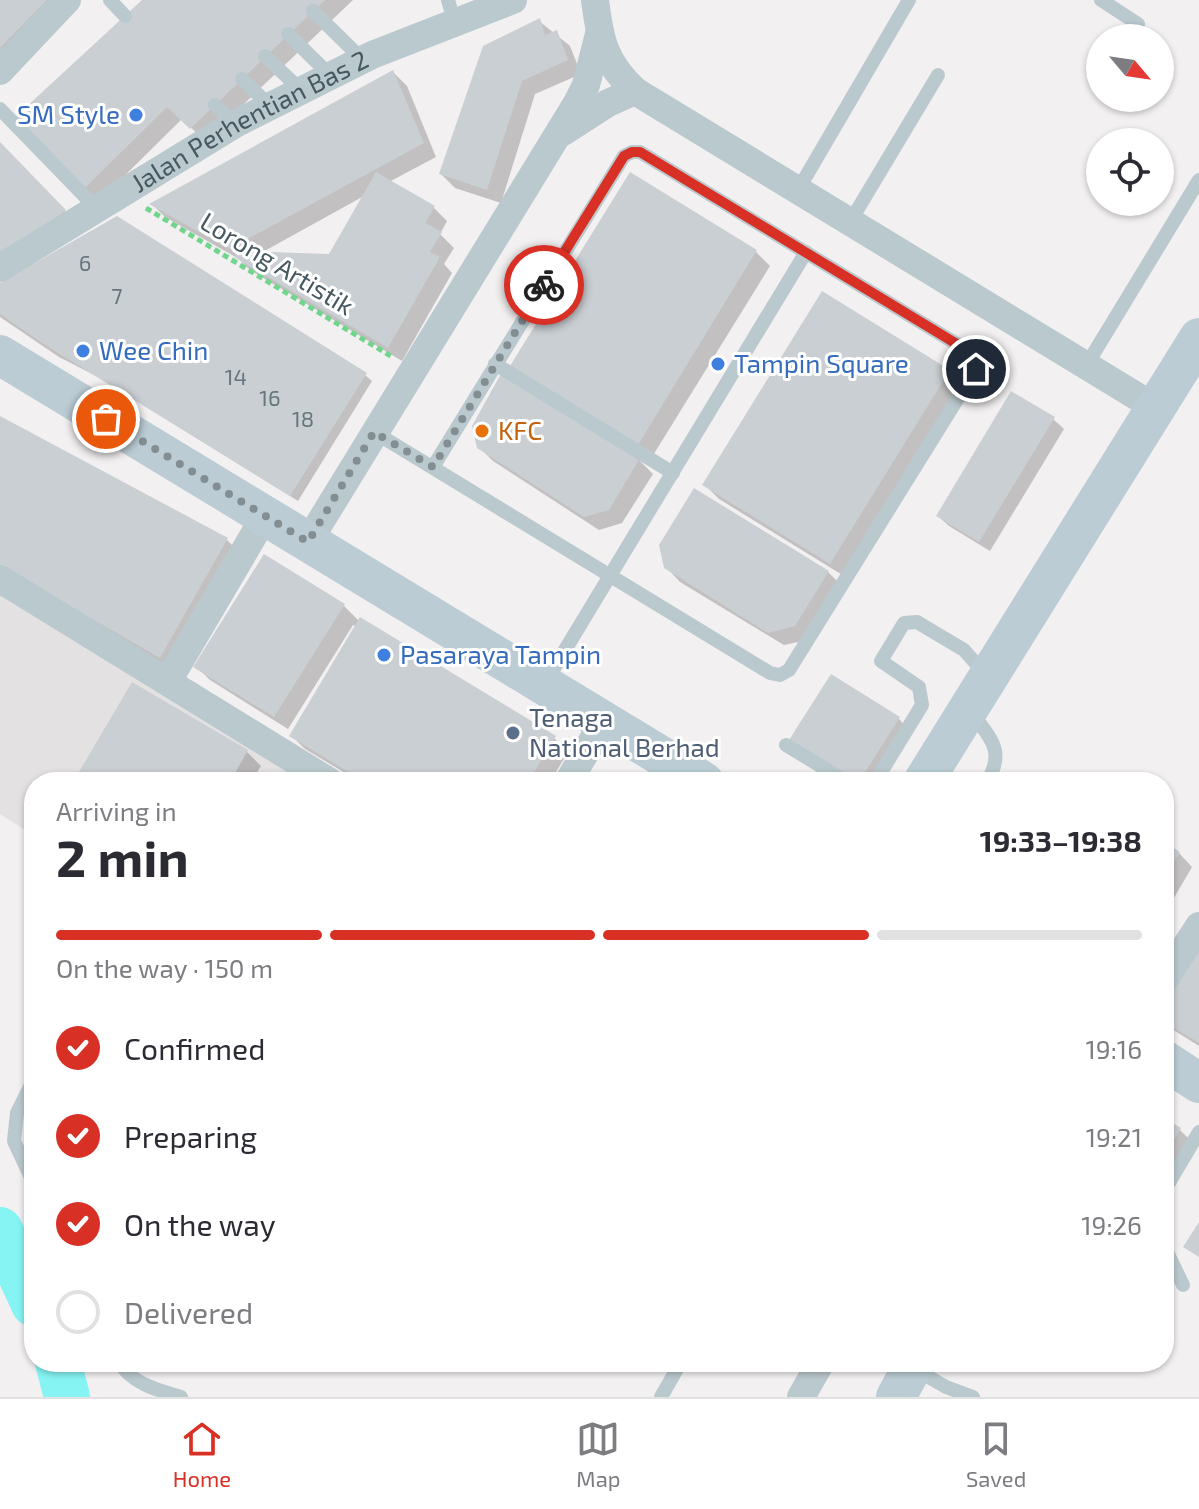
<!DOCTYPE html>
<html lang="en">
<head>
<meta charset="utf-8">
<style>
	:root { --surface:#fff; --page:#f2f2f3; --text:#2b2b33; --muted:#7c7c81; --line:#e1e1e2; --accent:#d93025 }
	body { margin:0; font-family:"Exo 2",sans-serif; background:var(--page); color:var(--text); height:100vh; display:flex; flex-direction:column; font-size:30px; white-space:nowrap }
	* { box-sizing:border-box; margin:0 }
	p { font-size:26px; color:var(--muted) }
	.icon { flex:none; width:44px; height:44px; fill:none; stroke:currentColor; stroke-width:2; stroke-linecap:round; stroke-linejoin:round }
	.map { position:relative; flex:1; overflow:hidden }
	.drawer { position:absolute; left:24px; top:772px; width:1150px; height:600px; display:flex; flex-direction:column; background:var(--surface); border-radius:32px; box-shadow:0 2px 6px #0004 }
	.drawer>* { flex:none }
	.needle { width:52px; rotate:119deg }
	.buttons { position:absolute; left:1086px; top:24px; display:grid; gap:16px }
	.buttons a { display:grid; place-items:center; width:88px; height:88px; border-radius:50%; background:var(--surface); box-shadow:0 2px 6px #0004; font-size:40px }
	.pin { position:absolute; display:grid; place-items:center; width:68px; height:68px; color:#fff; margin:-34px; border:4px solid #fff; border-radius:50%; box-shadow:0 2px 8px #0007 }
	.courier { position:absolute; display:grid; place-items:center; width:80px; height:80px; margin:-40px; border:6px solid #d93025; border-radius:50%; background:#fff; color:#222; box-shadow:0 2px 10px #0007 }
	.overview em { font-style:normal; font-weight:700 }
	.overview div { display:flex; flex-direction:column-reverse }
	.overview { display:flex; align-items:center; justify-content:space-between; height:136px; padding:0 32px }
	h1 { font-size:52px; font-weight:700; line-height:60px }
	.bar { display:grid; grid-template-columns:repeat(4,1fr); gap:12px 8px; align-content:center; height:96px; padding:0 32px }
	.bar i { height:10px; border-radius:6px; background:var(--line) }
	.bar .active { background:var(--accent) }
	.bar p { grid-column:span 4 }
	ol { padding:0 32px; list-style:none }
	li { display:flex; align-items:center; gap:24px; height:88px }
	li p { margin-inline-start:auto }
	li .icon { padding:8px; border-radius:50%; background:var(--accent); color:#fff; stroke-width:4 }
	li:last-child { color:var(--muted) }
	li i { width:44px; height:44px; border:4px solid var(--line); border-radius:50% }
	.menu { display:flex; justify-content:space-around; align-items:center; height:112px; border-top:2px solid var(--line); background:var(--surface); font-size:22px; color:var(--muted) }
	.menu a { display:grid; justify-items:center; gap:4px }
	.menu .active { color:var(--accent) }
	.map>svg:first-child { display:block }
</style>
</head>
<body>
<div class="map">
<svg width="1199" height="1397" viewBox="0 0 1199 1397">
	<rect width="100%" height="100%" fill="#f3f0f1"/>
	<!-- education -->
	<polygon fill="#e4e1e3" points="0,589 307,782 34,782 34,836 0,814"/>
	<!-- shadow -->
	<g fill="#0003" fill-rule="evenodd">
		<polygon points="0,0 74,0 0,76"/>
		<polygon points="144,0 353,0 205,141 182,119 98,202 16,119"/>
		<polygon points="539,21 570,46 581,74 535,94 501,203 455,188 441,174"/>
		<path d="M393,72L407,86L436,157L389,182L433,207L447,221L440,234L454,248L444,264L452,273L402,361L250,270L239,259L165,217L152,204ZM364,196L330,256L259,254Z"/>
		<polygon points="0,144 78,225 32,264 365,375 372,381 298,501 100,378 59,357 0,317 0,285 26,270"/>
		<polygon points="631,175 756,252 770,266 652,457 526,380"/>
		<polygon points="948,371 962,385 844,576 719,499 705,485"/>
		<polygon points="0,419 227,540 240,553 175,670 0,571"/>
		<polygon points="1053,419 1064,429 990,551 949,526 938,516"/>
		<polygon points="479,447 639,460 653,474 622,523 599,530 493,461"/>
		<polygon points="666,567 828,572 842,586 808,640 784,645 680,582"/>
		<polygon points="344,606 360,622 554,738 568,752 550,782 360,782 305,749 291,735 357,627 353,625 288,729 210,680 196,666"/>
		<polygon points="831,677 898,718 908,729 875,782 852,782"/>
		<polygon points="133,685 247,752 261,766 251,782 75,782"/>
		<polygon points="1164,845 1179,853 1192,867 1164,915"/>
		<polygon points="1199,942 1199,1046 1164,1024 1164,1002"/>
		<polygon points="1164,1121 1180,1130 1193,1143 1164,1193"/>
	</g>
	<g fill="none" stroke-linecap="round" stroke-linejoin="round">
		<!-- river -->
		<g stroke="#85f4f3" stroke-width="46">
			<polyline points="0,1230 34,1304"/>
			<polyline points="58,1362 67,1397"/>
		</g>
	</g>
	<!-- building -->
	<g fill="#cacfd3">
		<polygon points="0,0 47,0 0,48"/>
		<polygon points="142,0 325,0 190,129 167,107 83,190 13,119"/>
		<polygon points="540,18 545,35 557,30 568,60 522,81 487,190 439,174 483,46"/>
		<polygon points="393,70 424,143 229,249 149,204"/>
		<polygon points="0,142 66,210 12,256 0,259"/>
		<polygon points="376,172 435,206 425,223 442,232 430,252 440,257 388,348 234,257 240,251 329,254"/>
		<polygon points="630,172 757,250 638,445 510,366"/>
		<polygon points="117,216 367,373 290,496 45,345 0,314 0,283"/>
		<polygon points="822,291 950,370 830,564 702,485"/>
		<polygon points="502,372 640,458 609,510 584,517 477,448 472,426"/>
		<polygon points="1011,391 1055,417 979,542 936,516"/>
		<polygon points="0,416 228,538 160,658 0,566"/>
		<polygon points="694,488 829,571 795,626 768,633 664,568 659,545"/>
		<polygon points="264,554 345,604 274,717 193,667"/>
		<polygon points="360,617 556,736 528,782 365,782 289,736"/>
		<polygon points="831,674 900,717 859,782 789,740"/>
		<polygon points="132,682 248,750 230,782 73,782"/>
		<polygon points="1164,842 1180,852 1164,879"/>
		<polygon points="1199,938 1199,1043 1164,1022 1164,998"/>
		<polygon points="1164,1118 1181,1128 1164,1157"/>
		<polygon points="1199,1222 1199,1257 1183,1247"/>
	</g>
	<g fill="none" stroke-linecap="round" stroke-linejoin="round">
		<!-- path -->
		<polyline stroke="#71d58d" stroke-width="5" stroke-dasharray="6 4" stroke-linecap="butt" points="146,208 394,358"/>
		<!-- lane -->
		<g stroke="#bac9ce" stroke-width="14">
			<polyline points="110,0 125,16"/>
			<polyline points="448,0 455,24"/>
			<polyline points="1101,0 1138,24"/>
			<polyline points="313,11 363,60"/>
			<polyline points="288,34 331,76"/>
			<polyline points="265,56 302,91"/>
			<polyline points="242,79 271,107"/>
			<polyline points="215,105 235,124"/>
			<polyline points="0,109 96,208"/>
			<polyline points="798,190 909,0"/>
			<polyline points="850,222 938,75"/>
			<polyline points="495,364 673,473"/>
			<polyline points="1086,366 1199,180"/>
			<polyline points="374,432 770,673 780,675 789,670 976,369 975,361 970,352 640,152 632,152 624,156 433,467"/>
			<polyline points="545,683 806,252"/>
			<path d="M971,712C990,738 1006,750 987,782"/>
			<polyline points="786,745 847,782"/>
			<polyline points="875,782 922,705 919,687 881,661 904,623 917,622 964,650 985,674"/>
			<polyline points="34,1079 17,1113 14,1141 34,1184"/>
			<polyline points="1164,1191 1199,1132"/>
			<polyline points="1164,1246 1183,1285"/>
			<path d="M119,1362C132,1384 158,1390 181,1397"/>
			<polyline points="913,1368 946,1387 973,1397"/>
			<polyline points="661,1397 681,1362"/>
		</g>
		<!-- street -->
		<g stroke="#bac9ce" stroke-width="28">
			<path d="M595,0C600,40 604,62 635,91L1156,408"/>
			<polyline points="0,71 67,0"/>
			<polyline points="563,132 608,103 635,91"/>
			<path id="s1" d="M0,268L235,124L372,55L513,0"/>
			<polyline points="308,542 577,103 586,85 599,34"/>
			<polyline points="0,579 330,782"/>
			<polyline points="168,681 265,516"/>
			<polyline points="568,782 604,721"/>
			<polyline points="1164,980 1199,926"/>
			<polyline points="801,1397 821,1362"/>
		</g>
		<!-- secondary -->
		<g stroke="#bbccd4" stroke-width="40">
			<polyline points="0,355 704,782"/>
			<polyline points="923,782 1199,338"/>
			<polyline points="1164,1060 1199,1083"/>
			<polyline points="896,1397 915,1362"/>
		</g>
	</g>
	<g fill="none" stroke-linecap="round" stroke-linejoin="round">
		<!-- done -->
		<polyline stroke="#838e93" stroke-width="8" stroke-dasharray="0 14.4" points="106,419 308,542 374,432 433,467 544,285"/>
		<!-- route -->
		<polyline stroke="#d93025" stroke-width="10" points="544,285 624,156 632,152 640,152 970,352 975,361 976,369"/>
	</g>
	<!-- markers -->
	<g fill="#3f7fe0" stroke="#fff" stroke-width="3">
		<circle cx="136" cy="115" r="8"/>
		<circle cx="83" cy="351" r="8"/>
		<circle cx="718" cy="364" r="8"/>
		<circle cx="384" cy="655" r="8"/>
	</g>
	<circle fill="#e8710a" stroke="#fff" stroke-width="3" cx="482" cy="431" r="8"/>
	<circle fill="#5c6f8a" stroke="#fff" stroke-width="3" cx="513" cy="733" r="8"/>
	<g text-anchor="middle" stroke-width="6" stroke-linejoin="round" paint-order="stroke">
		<!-- number labels -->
		<g font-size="22" fill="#67767d">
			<text x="85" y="271">6</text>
			<text x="117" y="304">7</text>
			<text x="236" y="385">14</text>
			<text x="270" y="406">16</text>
			<text x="303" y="427">18</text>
		</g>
		<!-- shop labels -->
		<g font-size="26" fill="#366cbe" stroke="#fff" text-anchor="start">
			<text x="120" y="124" text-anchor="end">SM Style</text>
			<text x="99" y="360">Wee Chin</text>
			<text x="734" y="373">Tampin Square</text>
			<text x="400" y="664">Pasaraya Tampin</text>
		</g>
		<!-- street labels -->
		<g font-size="26" fill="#465960" stroke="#fff">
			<text dy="9" stroke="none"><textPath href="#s1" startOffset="290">Jalan Perhentian Bas 2</textPath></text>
			<text transform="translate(277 264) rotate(31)" y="9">Lorong Artistik</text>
		</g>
		<!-- food labels -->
		<g font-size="26" fill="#c56008" stroke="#fff" text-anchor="start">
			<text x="498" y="440">KFC</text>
		</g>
		<!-- service labels -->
		<g font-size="26" fill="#4e5e75" stroke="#fff" text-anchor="start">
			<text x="529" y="727">Tenaga<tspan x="529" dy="30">National Berhad</tspan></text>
		</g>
	</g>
</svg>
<div class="buttons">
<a><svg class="needle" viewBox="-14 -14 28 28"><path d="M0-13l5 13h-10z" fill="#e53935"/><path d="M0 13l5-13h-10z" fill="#7c7c81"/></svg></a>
<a><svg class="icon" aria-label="locate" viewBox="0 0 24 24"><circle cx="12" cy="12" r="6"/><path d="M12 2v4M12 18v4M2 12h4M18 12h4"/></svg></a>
</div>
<div class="pin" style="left:106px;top:419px;background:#ea580c"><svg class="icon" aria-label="bag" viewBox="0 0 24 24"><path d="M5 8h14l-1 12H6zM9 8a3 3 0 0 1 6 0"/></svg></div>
<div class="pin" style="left:976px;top:369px;background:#1f2937"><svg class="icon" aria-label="home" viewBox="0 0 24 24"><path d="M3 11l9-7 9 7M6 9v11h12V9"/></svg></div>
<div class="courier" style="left:544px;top:285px"><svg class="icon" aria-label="bike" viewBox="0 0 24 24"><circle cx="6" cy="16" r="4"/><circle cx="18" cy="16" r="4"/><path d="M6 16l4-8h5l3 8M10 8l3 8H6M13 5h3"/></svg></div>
<section class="drawer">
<div class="overview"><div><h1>2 min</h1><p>Arriving in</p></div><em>19:33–19:38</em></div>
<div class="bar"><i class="active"></i><i class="active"></i><i class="active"></i><i></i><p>On the way · 150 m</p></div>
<ol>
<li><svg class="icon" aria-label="check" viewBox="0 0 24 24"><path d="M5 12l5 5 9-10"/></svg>Confirmed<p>19:16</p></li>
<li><svg class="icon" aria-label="check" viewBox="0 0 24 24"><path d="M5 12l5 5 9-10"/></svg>Preparing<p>19:21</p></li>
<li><svg class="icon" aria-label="check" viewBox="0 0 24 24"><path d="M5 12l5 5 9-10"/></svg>On the way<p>19:26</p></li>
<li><i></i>Delivered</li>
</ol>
</section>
</div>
<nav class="menu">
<a class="active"><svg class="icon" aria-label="home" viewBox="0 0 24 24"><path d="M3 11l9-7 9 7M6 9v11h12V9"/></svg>Home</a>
<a><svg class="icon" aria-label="map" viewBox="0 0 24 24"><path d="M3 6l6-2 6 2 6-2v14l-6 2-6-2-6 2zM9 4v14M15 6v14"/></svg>Map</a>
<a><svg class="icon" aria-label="saved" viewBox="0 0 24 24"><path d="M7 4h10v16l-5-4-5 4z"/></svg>Saved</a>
</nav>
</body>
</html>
